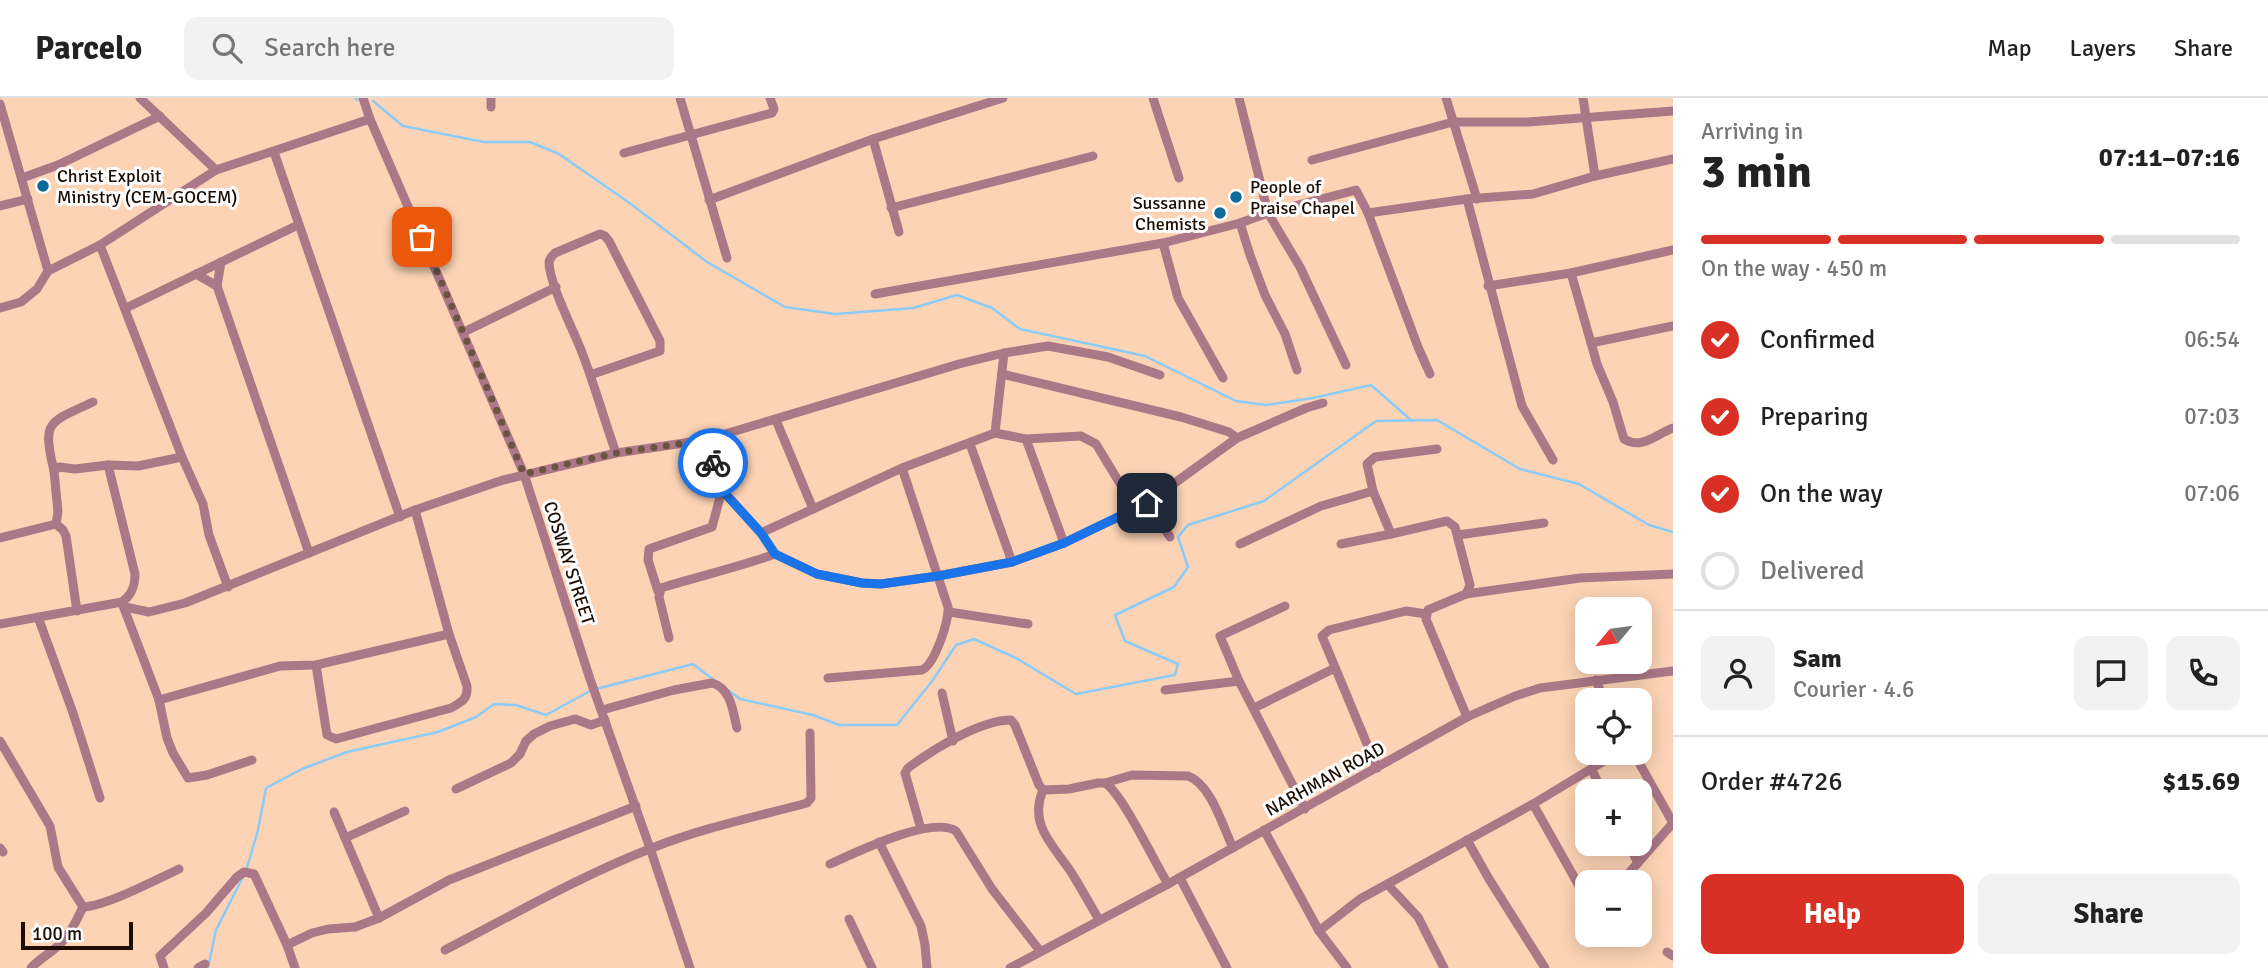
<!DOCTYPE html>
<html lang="en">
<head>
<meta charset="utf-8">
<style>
	:root { --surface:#fff; --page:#f2f2f2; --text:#222; --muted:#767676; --line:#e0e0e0; --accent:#d93025 }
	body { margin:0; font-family:Signika,sans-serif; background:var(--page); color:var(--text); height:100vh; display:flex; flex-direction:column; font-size:26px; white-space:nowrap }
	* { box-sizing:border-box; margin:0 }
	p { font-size:23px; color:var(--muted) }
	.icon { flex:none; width:38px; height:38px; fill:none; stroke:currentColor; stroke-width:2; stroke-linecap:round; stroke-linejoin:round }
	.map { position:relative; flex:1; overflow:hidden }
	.drawer { display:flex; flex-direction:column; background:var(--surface); width:595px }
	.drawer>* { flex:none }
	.needle { width:46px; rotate:241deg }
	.controls { position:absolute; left:1575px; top:499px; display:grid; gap:14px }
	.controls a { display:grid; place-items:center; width:77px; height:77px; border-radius:14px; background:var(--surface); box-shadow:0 4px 18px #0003; font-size:35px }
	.scale { position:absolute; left:21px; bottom:18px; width:112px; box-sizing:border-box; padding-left:7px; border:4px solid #1d0d01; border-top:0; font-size:19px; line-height:24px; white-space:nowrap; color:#1d0d01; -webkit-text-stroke:5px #fefefe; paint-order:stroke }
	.pin { position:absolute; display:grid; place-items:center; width:60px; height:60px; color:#fff; margin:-30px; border-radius:14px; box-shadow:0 4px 10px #0006 }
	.courier { position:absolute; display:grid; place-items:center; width:70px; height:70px; margin:-35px; border:5px solid #1a73e8; border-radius:50%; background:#fff; color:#222; box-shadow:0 2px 9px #0007 }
	.headline em { font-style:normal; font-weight:700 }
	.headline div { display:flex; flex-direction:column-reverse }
	.headline { display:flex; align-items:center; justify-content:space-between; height:119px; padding:0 28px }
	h1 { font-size:46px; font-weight:700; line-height:52px }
	.bar { display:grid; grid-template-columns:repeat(4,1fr); gap:10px 7px; align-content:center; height:84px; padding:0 28px }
	.bar i { height:9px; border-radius:5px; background:var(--line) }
	.bar .on { background:var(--accent) }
	.bar p { grid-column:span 4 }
	.line { display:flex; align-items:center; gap:18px; padding:0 28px; border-top:2px solid var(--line) }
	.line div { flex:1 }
	.round { display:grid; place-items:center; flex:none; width:74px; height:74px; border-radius:14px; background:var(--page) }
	ol { padding:0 28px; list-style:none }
	li { display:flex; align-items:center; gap:21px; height:77px }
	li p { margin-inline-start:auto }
	li .icon { padding:7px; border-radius:50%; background:var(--accent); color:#fff; stroke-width:4 }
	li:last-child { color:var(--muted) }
	li i { width:38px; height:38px; border:4px solid var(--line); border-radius:50% }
	.button { display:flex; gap:14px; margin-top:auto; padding:14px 28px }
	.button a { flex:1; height:80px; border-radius:14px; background:var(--accent); color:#fff; font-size:28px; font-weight:700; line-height:80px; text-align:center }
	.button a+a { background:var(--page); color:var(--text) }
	header { display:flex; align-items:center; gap:42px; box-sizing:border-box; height:98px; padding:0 35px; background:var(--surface); border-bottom:2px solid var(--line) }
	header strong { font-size:33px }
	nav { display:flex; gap:38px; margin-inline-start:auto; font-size:24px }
	.search { width:490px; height:63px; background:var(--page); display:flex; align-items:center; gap:18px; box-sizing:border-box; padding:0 24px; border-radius:14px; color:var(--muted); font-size:26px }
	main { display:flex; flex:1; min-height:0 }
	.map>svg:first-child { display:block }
</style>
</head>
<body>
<header>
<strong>Parcelo</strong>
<div class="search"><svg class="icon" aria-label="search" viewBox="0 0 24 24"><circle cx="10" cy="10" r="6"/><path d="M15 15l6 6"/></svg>Search here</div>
<nav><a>Map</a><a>Layers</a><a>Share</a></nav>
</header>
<main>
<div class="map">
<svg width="1673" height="870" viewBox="0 0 1673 870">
	<rect width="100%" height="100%" fill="#fcd4b5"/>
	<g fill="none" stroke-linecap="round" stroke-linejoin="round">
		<!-- stream -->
		<g stroke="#8bcbf7" stroke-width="2.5">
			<polyline points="355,0 357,2"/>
			<polyline points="373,3 403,28 484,44 530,44 559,56 631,106 707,164 785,209 835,216 913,210 957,197 992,210 1020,231 1145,258 1236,303 1266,307 1313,300 1371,287 1412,323"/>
			<polyline points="596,591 693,566 714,582"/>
			<polyline points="728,592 740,601 813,617 839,627 897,627 933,582 956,547 974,541 1016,560 1076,596 1175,577 1178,566 1125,543 1115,517 1174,489 1188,469 1178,439 1188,427 1264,403 1376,323 1437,322 1520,371 1579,386 1649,427 1673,434"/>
			<polyline points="246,773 258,732 266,690 302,671 347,654 438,634 476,619 494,606 516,607 546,617 590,593"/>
			<polyline points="208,870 216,832 243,779"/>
		</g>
		<!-- minor -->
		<g stroke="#ac7888" stroke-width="9">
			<polyline points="140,0 216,72"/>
			<polyline points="363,0 370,21 524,376 590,581 650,750 690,870"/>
			<polyline points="680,0 727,160"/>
			<polyline points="1153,0 1179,80"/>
			<polyline points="1239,0 1268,115 1300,169 1346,267"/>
			<polyline points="1446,0 1477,101"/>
			<polyline points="1583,0 1595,78"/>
			<polyline points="0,6 48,173"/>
			<polyline points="491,9 491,0"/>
			<polyline points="873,41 899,134"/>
			<polyline points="274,54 400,419"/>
			<polyline points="624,55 772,15 774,11 770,0"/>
			<polyline points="1312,62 1453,24 1528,24 1673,13"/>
			<polyline points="22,80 58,67 160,18"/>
			<polyline points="1467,101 1522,308 1553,362"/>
			<polyline points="709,102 873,41 1003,0"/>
			<polyline points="0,108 28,101"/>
			<polyline points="891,110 1093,58"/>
			<polyline points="1368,115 1467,101 1533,96 1595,78 1673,61"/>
			<polyline points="1240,125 1250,157 1265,197 1285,236 1297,272"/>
			<polyline points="1163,145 1178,200 1223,280"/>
			<polyline points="100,147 182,359 203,406 209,437 228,489"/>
			<path d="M1571,175L1597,266L1613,304L1624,341C1641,352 1657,336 1673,330"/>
			<polyline points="196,176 217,188 309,455"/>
			<polyline points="217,188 221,164"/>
			<polyline points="1488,188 1571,175 1673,152"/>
			<polyline points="875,196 1163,145 1240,125 1268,115 1356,92 1368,115 1418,249 1430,276"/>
			<polyline points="0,210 21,204 37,191 48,173 100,147 216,72 370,21"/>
			<polyline points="126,210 298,127"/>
			<polyline points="464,234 556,189"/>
			<polyline points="1591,245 1673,228"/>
			<polyline points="1002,276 1181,319 1229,334 1237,340"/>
			<path d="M590,277L660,253V243L656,235L609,143L605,138L600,136L555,155C551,159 550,159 549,164C549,185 573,231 581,252C594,285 604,321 616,355"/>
			<polyline points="776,322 813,411"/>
			<polyline points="995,335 1004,255"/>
			<polyline points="1026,341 1064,445"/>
			<polyline points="705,342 722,392 761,435 775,456 817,476 862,485 881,486 938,478 1012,464 1064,445 1147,405 1237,340 1306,310 1323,305"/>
			<polyline points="970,346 1012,464"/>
			<polyline points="1437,351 1375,359 1367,366 1373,393 1391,436 1447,423 1455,429 1470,487 1466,496 1428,512 1426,521 1467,619"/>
			<path d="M54,373C42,322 48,325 93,304"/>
			<polyline points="1147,405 1170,439"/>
			<polyline points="56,426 58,414 54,373 59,369 75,371 108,367"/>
			<polyline points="761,435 902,370 995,335 1026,341 1081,338 1096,346 1136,412"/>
			<polyline points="1458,437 1544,425"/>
			<polyline points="0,440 56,426 63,432 66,438 77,513"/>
			<polyline points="1240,446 1321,408 1373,393"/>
			<polyline points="1341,446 1391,436"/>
			<polyline points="658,493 648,462 649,451 712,429 722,392"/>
			<polyline points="1466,496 1580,480 1673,476"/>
			<polyline points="122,505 159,602 167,640 173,655 188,680 207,677 252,662"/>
			<polyline points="1285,508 1220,538 1239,583 1305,711"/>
			<polyline points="125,509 149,514 185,505 415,412 503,382 616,355 705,342 959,266 1004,255 1048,248 1108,259 1160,277"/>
			<polyline points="949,514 1028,526"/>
			<polyline points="38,519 73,615 100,700"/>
			<path d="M0,526L122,504C132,497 135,488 135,476L108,367L138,368L182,359"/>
			<path d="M669,540L659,499L661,490C699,478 737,470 775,456"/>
			<path d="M316,567L327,637L336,641L451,610C462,604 468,601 467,588L449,536L415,412"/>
			<path d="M828,580L922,572C935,566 949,523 948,509L902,370"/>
			<polyline points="1596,582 1604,602"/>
			<polyline points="1165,592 1239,583"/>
			<polyline points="942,595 953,643"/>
			<polyline points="159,602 280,568 316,567 449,536"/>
			<polyline points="1254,610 1335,570"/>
			<path d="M602,612L674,592L712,585C731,590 733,614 737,630"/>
			<path d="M0,643L50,728L58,769L83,809C106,808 156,782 179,771"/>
			<polyline points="1633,654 1673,725"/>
			<polyline points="1377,670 1322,538 1329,532 1406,513 1426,516"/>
			<polyline points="1592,672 1602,693"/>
			<path d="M1105,685C1122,695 1155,765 1168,786"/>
			<polyline points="456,691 511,665 520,656 526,643 534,636 550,628 575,621 591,627 605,622"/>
			<path d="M1043,692L1069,691L1098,685H1105L1132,677L1188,678C1211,686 1223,729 1233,750"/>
			<path d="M1043,692C1028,727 1054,748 1071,774C1081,790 1090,806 1099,822"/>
			<polyline points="1533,706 1587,802"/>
			<polyline points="334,714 379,820"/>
			<path d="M921,731L905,675L908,670C932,652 980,622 1011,622L1015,627L1039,687L1043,692"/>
			<polyline points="1264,732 1319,833 1347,870"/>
			<polyline points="345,740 405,713"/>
			<polyline points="1467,742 1489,781 1545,870"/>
			<polyline points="879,744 921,828 925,847 927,870"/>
			<polyline points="1628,746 1638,765"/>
			<polyline points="0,750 3,754"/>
			<path d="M830,766C855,755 931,717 956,733L992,791L1040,853"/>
			<polyline points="1180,780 1227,870"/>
			<polyline points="1621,784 1673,725"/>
			<polyline points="1388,787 1418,819 1444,870"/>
			<polyline points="849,821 872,870"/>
			<polyline points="1319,833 1360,801 1533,706 1619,654"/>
			<polyline points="287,847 295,870"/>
			<path d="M445,852C513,817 580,778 652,750C702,730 755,719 807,705L811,700L810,635"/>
			<polyline points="1667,854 1673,858"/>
			<path d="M31,870C40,860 53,854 62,844C72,834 77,821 83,809"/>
			<polyline points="164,870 160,858 206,815 237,779 244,774 254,776 287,847 312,835 328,831 355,829 379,820 449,782 636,708"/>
			<polyline points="198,870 205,866"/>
			<polyline points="1010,870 1168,786 1467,619 1515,598 1540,590 1673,573"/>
		</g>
	</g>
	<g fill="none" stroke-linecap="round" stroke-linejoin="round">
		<!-- done -->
		<polyline stroke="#6b5340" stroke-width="7" stroke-dasharray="0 12.6" points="422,139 524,376 616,355 705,342 713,365"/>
		<!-- route -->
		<polyline stroke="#1a73e8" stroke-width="9" points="713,365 722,392 761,435 775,456 817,476 862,485 881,486 938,478 1012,464 1064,445 1147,405"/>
	</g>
	<!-- markers -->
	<g fill="#0e6a99" stroke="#fefefe" stroke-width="2.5">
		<circle cx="43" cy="88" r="7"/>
		<circle cx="1236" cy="99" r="7"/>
		<circle cx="1220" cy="115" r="7"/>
	</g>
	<g text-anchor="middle" stroke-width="6" stroke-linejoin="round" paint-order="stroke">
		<!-- poi labels -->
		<g font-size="18" fill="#1d0d01" stroke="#fefefe" text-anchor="start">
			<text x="57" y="84">Christ Exploit<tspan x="57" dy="21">Ministry (CEM-GOCEM)</tspan></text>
			<text x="1250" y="95">People of<tspan x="1250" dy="21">Praise Chapel</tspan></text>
			<text x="1206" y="111" text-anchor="end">Sussanne<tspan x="1206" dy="21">Chemists</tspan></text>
		</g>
		<!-- street labels -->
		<g font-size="18" fill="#1d0d01" stroke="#fefefe">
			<text transform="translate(569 465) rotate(72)" y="6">COSWAY STREET</text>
			<text transform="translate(1325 681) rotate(-29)" y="6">NARHMAN ROAD</text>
		</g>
	</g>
</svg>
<div class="controls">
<a><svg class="needle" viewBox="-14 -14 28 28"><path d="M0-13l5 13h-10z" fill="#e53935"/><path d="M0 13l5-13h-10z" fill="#767676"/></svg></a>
<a><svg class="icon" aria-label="locate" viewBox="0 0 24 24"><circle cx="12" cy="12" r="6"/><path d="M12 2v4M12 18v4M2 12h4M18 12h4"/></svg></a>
<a>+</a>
<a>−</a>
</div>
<div class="scale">100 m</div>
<div class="pin" style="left:422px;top:139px;background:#ea580c"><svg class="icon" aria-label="bag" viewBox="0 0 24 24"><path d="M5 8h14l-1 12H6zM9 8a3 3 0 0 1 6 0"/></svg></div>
<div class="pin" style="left:1147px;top:405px;background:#1f2937"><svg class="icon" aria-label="home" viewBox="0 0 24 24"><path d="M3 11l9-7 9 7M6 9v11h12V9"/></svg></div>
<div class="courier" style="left:713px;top:365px"><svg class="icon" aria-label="bike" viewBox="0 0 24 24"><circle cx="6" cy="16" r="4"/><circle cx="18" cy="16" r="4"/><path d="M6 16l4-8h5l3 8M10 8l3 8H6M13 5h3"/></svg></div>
</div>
<section class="drawer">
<div class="headline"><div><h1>3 min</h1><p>Arriving in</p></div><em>07:11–07:16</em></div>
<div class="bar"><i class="on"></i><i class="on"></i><i class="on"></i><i></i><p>On the way · 450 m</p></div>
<ol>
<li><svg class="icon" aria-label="check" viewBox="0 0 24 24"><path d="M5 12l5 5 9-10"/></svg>Confirmed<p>06:54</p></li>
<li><svg class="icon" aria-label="check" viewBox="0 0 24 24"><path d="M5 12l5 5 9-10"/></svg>Preparing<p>07:03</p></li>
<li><svg class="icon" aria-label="check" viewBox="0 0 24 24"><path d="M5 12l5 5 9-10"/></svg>On the way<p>07:06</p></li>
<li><i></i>Delivered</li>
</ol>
<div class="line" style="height:126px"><a class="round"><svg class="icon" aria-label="person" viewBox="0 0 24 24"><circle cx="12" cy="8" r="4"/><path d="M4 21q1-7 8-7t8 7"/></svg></a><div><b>Sam</b><p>Courier · 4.6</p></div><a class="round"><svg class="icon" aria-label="chat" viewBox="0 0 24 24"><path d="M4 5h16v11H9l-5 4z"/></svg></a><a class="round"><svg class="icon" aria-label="phone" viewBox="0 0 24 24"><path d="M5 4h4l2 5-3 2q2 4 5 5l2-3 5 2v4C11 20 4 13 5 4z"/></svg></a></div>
<div class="line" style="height:91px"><div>Order #4726</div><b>$15.69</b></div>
<div class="button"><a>Help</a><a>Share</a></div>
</section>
</main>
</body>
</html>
